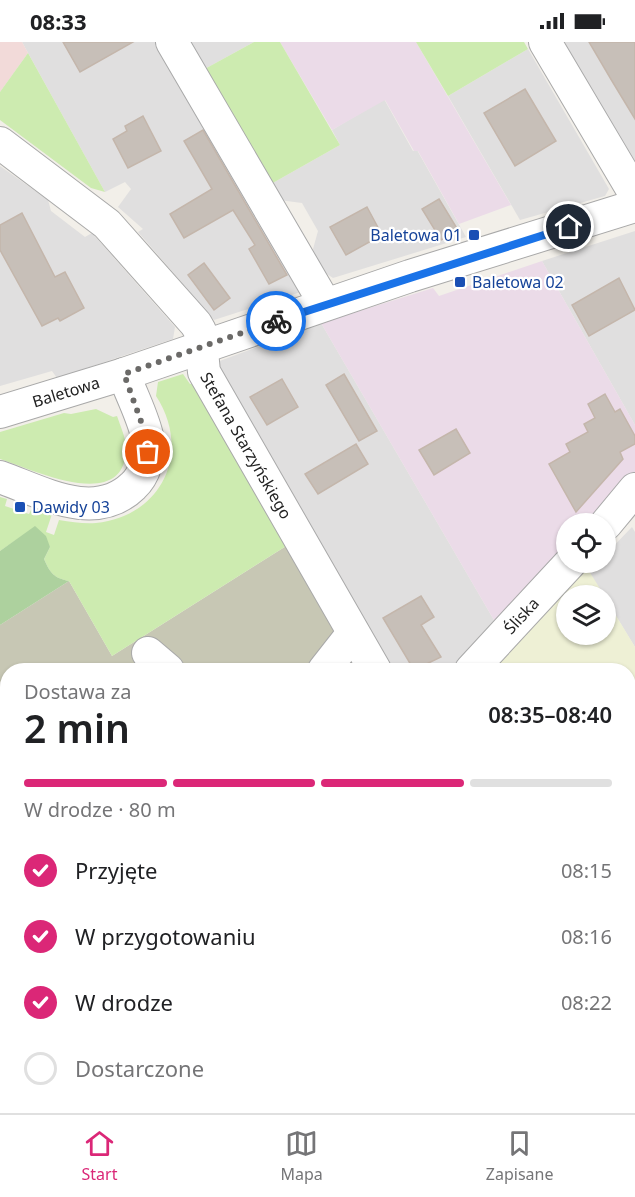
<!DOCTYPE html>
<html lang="pl">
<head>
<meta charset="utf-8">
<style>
	:root { --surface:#fff; --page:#f6f6f6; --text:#202124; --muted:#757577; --line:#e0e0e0; --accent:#db2777 }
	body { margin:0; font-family:"Noto Sans",sans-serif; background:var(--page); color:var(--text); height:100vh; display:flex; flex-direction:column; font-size:22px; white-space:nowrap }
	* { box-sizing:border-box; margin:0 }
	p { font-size:20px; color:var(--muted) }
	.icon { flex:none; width:33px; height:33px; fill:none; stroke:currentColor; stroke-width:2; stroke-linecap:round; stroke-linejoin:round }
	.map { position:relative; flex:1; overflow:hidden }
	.details { position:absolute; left:0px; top:621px; width:636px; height:450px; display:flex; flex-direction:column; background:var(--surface); border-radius:24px 24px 0 0; box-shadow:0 2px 4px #0004 }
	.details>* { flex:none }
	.buttons { position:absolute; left:556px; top:471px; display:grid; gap:12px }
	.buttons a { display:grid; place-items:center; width:60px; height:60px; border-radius:50%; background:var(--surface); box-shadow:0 2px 4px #0004; font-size:30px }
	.pin { position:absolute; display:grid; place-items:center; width:51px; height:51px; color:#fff; margin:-26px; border:3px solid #fff; border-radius:50%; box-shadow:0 2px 6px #0007 }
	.courier { position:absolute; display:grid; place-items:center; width:60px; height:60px; margin:-30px; border:4px solid #1a73e8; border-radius:50%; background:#fff; color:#222; box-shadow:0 2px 8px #0007 }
	.summary em { font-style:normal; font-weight:600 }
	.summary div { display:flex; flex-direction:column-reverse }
	.summary { display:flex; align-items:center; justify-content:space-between; height:102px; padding:0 24px }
	h1 { font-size:39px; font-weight:600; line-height:45px }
	.bar { display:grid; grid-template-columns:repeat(4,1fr); gap:9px 6px; align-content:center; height:72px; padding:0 24px }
	.bar i { height:8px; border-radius:4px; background:var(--line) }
	.bar .active { background:var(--accent) }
	.bar p { grid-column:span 4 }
	ol { padding:0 24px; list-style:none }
	li { display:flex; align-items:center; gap:18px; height:66px }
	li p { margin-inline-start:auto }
	li .icon { padding:6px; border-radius:50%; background:var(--accent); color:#fff; stroke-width:4 }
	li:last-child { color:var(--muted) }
	li i { width:33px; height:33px; border:3px solid var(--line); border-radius:50% }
	.status { display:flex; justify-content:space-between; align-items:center; height:42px; padding:0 30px; background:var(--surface); direction:ltr }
	.status svg { height:16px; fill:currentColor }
	.dock { display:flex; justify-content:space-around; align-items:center; height:84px; border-top:2px solid var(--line); background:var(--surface); font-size:16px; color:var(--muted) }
	.dock a { display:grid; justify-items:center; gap:3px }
	.dock .active { color:var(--accent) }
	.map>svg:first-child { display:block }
</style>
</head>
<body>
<div class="status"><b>08:33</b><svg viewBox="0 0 49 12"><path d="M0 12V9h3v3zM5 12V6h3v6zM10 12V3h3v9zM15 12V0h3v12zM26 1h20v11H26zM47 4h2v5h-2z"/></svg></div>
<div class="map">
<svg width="635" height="1071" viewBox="0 0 635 1071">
	<rect width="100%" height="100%" fill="#f2efe9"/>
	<!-- residential -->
	<g fill="#e0dfdf">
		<polygon points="22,0 163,0 307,248 214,278 138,190 143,187 118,165 131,147 125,140 105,150"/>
		<polygon points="184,0 254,0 201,29"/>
		<polygon points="560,0 635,0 635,125"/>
		<polygon points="528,7 609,147 605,154 520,178 448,54"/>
		<polygon points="384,57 413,109 417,108 466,195 333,236 318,226 313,207 318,189 302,161 279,158 271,142 340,103 332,88"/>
		<polygon points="0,124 48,158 51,169 85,195 92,191 175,285 173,297 57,336 52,329 0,344"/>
		<polygon points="635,189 635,383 542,219"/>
		<polygon points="321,281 498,585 453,628 386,628 311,499 314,490 216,334 217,320"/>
		<polygon points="632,485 635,490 635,605 589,530 598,521 606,520 606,512"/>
	</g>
	<!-- commercial -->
	<polygon fill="#f2dad9" points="0,0 22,0 28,11 0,50"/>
	<!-- industrial -->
	<g fill="#ebdbe8">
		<polygon points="280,0 416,0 511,163 459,182 418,109 414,109 385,58 332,88"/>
		<polygon points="542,219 635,383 635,432 591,481 567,482 567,508 498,585 321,281 433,246 439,254"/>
	</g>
	<!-- construction -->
	<polygon fill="#c7c7b4" points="291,501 363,628 8,628 7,652 0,639 0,583 69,539 112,614"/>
	<!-- farmland -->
	<g fill="#eef0d5">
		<polygon points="584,521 604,553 567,554 567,592 606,592 606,557 635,605 635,1029 628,1018 628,628 479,628"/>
		<polygon points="0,685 8,698 8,1064 139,1064 135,1071 2,1071 0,1068"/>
		<polygon points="158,1064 373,1064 377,1071 154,1071"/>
	</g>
	<!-- grass -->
	<g fill="#cdebb0">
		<polygon points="254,0 280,0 340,103 271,142 201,29"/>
		<polygon points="416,0 524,0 528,7 448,54"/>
		<polygon points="28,11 105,150 91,146 0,78 0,50"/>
		<path d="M183,332L190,342L197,341L291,501L112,614L69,539C54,536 50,531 44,517L50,505L35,485L0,509V455L7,457L5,464L29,472L32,466L52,472L46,490L54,493L59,478C72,480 84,482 96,481C163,474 192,409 156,354L158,340Z"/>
		<path d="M96,367L113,375L117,374C120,383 126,396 126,406C126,473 31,427 0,417V390L64,371L71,372Z"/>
		<polygon points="629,1018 635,1029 635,1071 377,1071 373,1064 628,1064"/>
	</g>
	<!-- forest -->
	<path fill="#add19e" d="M35,484L46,494L50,505L44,517C50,531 54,536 69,539L0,583V509Z"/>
	<!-- building -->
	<g fill="#c7bfb8" stroke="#c4b6ab" stroke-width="1.5">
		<polygon points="63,0 133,0 80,30"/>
		<polygon points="589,0 635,0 635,77 612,39"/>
		<polygon points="525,47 556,99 515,124 484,71"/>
		<polygon points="143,74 161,109 128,126 113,97 127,89 125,84"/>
		<polygon points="203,88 287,233 269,242 249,207 255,203 233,168 184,196 170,172 212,147 184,99"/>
		<polygon points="439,157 458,188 441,198 422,167"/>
		<polygon points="367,165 382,193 346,213 330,185"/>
		<polygon points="22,171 55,235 65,230 84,266 60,279 58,276 42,284 0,208 0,183"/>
		<polygon points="204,221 230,256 214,268 188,233"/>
		<polygon points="619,236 635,268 589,294 572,263"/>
		<polygon points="344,332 377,389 359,399 326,343"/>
		<polygon points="282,337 298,365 267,383 250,355"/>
		<polygon points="605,352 615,370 620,367 635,394 635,402 620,410 623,417 576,470 549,422 570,410 566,402 588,390 584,382 595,376 588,362"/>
		<polygon points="456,387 470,411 434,433 419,408"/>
		<polygon points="356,402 368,422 318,452 305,432"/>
		<polygon points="421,554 434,575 421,583 441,615 414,628 383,576"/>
	</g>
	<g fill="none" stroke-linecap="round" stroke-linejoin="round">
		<!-- minor casing -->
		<g stroke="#a9a9a9" stroke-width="34">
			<g id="minor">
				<polyline points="172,0 325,262"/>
				<polyline points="545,0 635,152"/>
				<path id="s1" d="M0,101L107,182L196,282L200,289L204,330L375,628"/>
				<path id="s2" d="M0,370L124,332L410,234L635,164"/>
				<path d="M0,435C42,450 95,481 133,444C145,433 150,414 148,398C144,376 131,353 124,332"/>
				<polyline points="606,482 635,447"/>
				<polyline points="148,611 168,628"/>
				<polyline points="324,628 353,591"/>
				<path id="s3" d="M471,628L571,520"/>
			</g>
		</g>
		<!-- minor -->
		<use href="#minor" stroke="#fff" stroke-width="32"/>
	</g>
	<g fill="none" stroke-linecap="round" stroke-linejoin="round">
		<!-- done -->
		<polyline stroke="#6b6a68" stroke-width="6" stroke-dasharray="0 10.8" points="148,410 147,396 124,332 276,279"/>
		<!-- route -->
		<polyline stroke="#1a73e8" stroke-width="8" points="276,279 569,185"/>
	</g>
	<!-- markers -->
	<g fill="#1a4fb4" stroke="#fff" stroke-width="2">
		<rect x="468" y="187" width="12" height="12" rx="3"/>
		<rect x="454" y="234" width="12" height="12" rx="3"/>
		<rect x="14" y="459" width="12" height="12" rx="3"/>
	</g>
	<g text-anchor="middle" stroke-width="4.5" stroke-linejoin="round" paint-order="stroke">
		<!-- transit labels -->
		<g font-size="16" fill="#164399" stroke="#fff" text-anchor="start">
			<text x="462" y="199" text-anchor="end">Baletowa 01</text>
			<text x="472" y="246">Baletowa 02</text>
			<text x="32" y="471">Dawidy 03</text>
		</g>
		<!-- street labels -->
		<g font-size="16" fill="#222" stroke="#fff">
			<text dy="6" stroke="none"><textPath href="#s2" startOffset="69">Baletowa</textPath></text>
			<text dy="6" stroke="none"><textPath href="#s1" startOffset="402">Stefana Starzyńskiego</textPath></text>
			<text dy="6" stroke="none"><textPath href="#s3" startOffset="74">Śliska</textPath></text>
		</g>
	</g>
</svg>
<div class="buttons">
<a><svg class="icon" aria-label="locate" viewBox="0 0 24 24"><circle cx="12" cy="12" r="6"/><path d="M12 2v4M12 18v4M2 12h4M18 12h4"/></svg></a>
<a><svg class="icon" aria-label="layers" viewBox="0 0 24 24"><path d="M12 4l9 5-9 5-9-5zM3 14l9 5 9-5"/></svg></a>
</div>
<div class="pin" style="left:148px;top:410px;background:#ea580c"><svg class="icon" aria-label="bag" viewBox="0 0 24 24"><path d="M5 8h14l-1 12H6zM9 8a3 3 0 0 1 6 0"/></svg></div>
<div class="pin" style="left:569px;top:185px;background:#1f2937"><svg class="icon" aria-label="home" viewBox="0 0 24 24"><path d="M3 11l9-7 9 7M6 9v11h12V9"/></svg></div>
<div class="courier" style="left:276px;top:279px"><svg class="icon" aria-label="bike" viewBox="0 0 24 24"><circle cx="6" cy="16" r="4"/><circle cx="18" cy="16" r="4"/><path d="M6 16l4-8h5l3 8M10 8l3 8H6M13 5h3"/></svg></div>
<section class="details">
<div class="summary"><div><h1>2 min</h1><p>Dostawa za</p></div><em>08:35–08:40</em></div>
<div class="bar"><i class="active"></i><i class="active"></i><i class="active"></i><i></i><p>W drodze · 80 m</p></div>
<ol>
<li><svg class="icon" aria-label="check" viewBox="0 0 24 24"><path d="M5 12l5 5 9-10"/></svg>Przyjęte<p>08:15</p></li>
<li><svg class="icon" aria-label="check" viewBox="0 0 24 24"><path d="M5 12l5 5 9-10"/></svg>W przygotowaniu<p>08:16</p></li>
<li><svg class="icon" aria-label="check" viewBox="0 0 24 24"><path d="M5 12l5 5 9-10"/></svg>W drodze<p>08:22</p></li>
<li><i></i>Dostarczone</li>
</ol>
</section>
</div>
<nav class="dock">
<a class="active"><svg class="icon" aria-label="home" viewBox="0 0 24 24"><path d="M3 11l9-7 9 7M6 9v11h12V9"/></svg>Start</a>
<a><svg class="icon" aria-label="map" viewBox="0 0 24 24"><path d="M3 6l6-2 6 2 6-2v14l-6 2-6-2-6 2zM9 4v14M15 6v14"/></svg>Mapa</a>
<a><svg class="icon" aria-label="saved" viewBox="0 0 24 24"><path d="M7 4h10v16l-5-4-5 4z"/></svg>Zapisane</a>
</nav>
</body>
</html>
